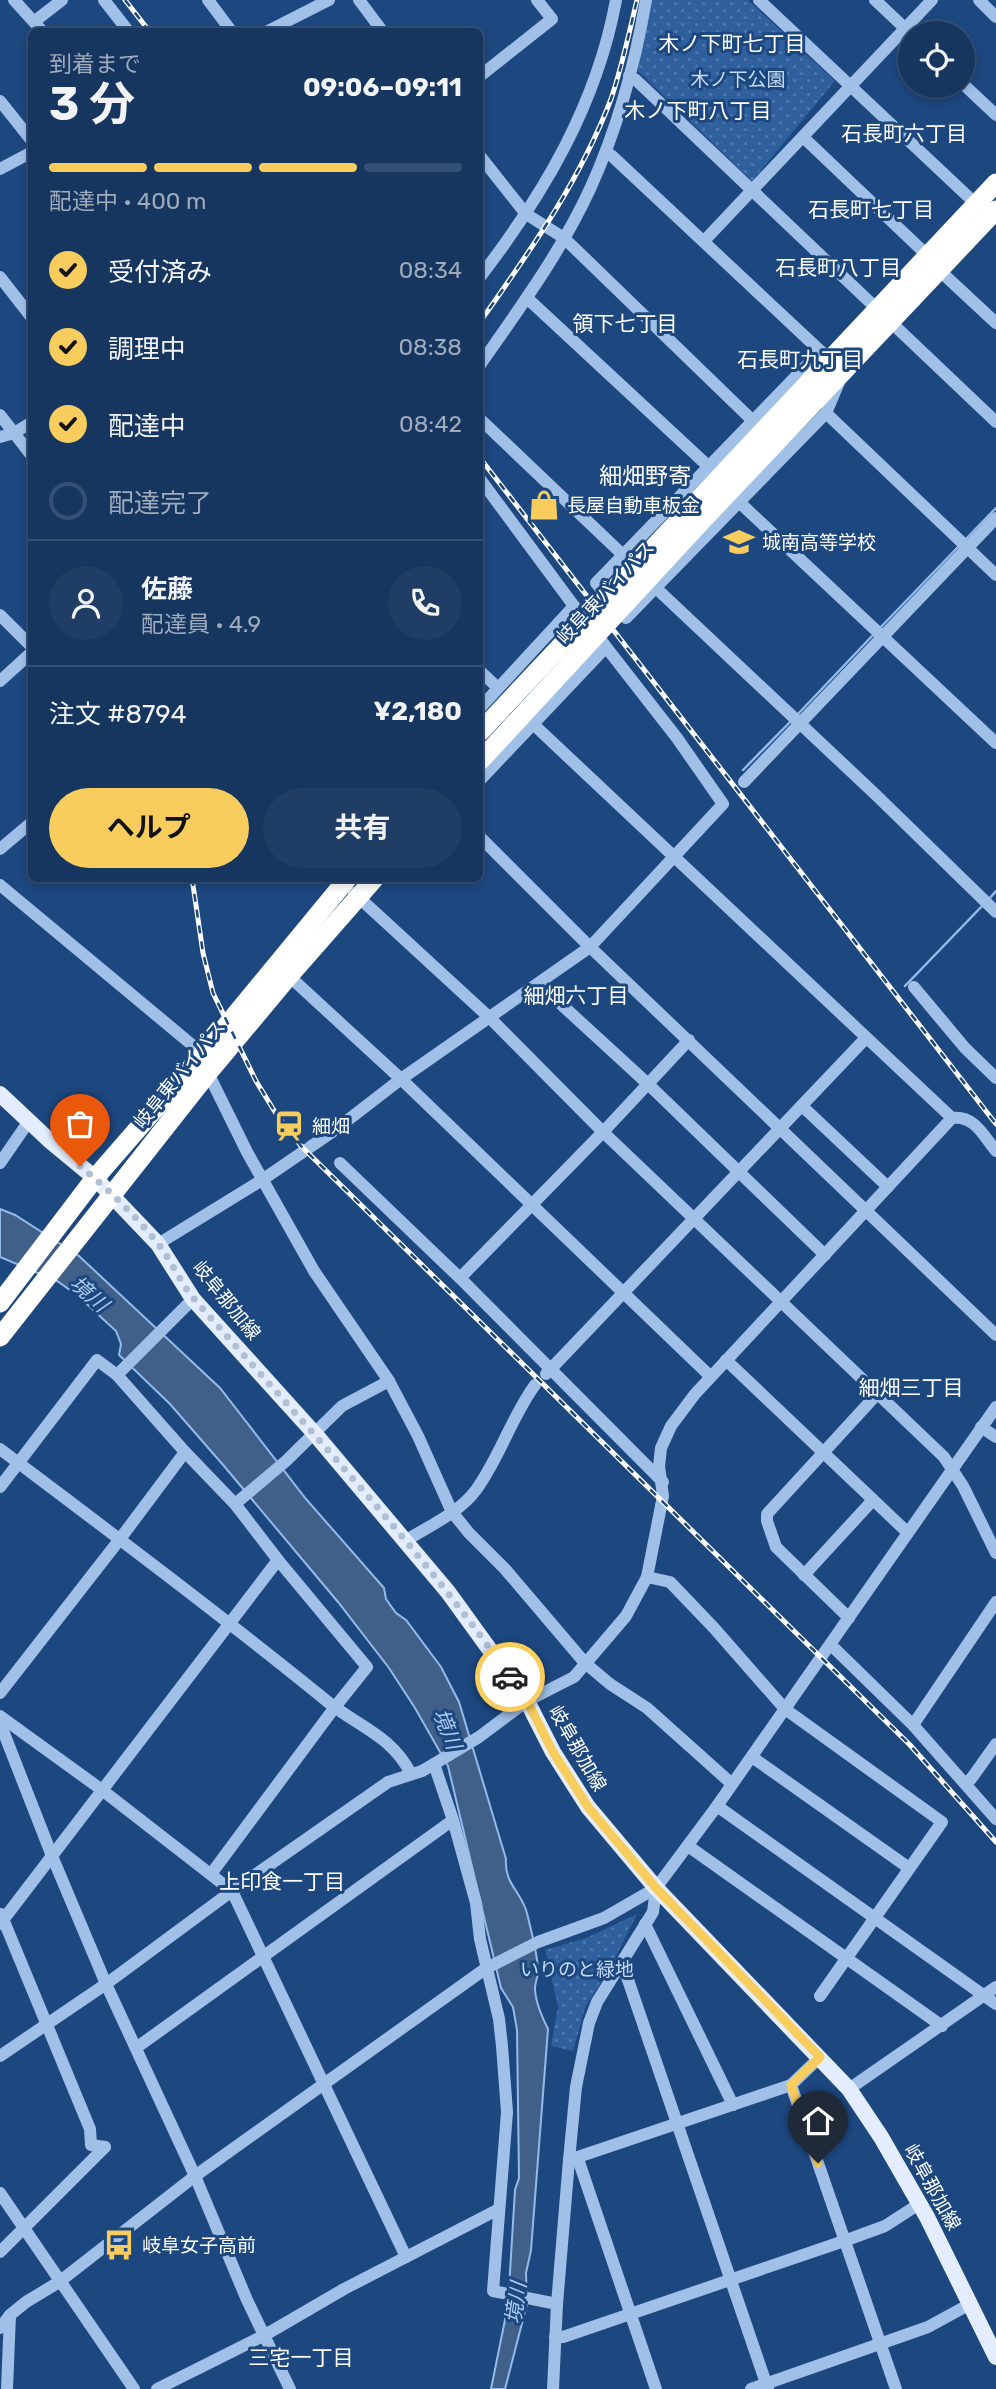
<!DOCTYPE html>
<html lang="ja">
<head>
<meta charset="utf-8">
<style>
	:root { --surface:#16355f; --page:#1f3d65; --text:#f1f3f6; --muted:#9eabbd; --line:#355074; --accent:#f8cd5e }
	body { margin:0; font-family:Rubik,"Noto Sans JP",sans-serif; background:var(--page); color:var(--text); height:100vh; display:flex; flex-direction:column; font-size:26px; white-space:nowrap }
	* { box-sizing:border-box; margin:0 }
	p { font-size:23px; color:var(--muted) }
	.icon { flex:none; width:38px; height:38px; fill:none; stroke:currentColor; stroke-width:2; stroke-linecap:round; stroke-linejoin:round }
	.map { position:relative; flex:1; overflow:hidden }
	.sheet { position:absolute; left:28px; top:28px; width:455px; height:854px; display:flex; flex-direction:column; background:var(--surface); border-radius:10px; box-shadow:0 4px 10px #0003,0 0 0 2px var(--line) }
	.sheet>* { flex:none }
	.fabs { position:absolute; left:898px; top:21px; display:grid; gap:14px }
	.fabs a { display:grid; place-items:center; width:77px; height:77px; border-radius:50%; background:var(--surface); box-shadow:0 4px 10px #0003,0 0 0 2px var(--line); font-size:35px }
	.pin { position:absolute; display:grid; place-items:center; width:60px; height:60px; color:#fff; margin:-72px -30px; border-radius:50% 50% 50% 0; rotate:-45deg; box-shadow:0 0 7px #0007 }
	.pin .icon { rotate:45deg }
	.courier { position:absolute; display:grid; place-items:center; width:70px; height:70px; margin:-35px; border:5px solid #f8cd5e; border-radius:50%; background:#fff; color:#222; box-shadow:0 2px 9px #0007 }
	.headline em { font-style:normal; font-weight:700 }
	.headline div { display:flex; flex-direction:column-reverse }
	.headline { display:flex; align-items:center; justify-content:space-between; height:119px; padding:0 21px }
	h1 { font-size:46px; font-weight:700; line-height:52px }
	.bar { display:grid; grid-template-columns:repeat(4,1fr); gap:10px 7px; align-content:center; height:84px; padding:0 21px }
	.bar i { height:9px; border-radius:5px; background:var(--line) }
	.bar .selected { background:var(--accent) }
	.bar p { grid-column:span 4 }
	.line { display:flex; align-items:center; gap:18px; padding:0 21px; border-top:2px solid var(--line) }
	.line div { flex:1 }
	.round { display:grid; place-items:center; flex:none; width:74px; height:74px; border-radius:37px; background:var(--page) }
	ol { padding:0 21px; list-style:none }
	li { display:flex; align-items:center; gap:21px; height:77px }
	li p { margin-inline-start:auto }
	li .icon { padding:7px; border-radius:50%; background:var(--accent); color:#111; stroke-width:4 }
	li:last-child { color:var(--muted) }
	li i { width:38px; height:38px; border:4px solid var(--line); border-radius:50% }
	.primary-button { display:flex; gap:14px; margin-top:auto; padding:14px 21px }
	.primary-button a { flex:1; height:80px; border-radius:42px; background:var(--accent); color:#111; font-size:28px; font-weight:700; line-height:80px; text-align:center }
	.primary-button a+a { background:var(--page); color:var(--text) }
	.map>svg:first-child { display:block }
</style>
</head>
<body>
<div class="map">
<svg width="996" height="2389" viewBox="0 0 996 2389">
	<defs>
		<pattern id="park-dots" width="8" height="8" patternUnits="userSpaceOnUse" patternTransform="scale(1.75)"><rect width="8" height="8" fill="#2f609d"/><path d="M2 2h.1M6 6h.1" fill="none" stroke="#4e78ac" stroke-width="1.8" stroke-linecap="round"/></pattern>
	</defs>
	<rect width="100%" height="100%" fill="#1d477f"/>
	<!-- park -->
	<g fill="url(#park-dots)">
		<polygon points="649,0 748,0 835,81 752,181 638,71"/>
		<polygon points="637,1914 614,1960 585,2008 573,2051 551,2046 558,2006 545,1950 586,1938"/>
	</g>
	<!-- water -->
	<path fill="#416089" stroke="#93bbea" stroke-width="2" d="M0,1209L15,1215L79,1256L220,1388L306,1499L384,1588L386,1599L396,1613L406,1620L441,1667L459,1702L506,1859C504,1884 521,1891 527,1913C531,1931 538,1954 538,1972C538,1977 535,1982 535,1988C535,2002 542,2017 548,2029L531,2250L526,2273L527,2304L505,2389H491L508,2305L515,2190L519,2178L517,2030L513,2007L501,1988L448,1766L415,1708L389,1668L338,1602L224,1466L170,1404L119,1355L121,1344L116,1331L77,1295L57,1281L0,1257Z"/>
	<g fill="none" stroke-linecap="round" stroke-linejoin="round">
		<!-- stream -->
		<g stroke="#93bbea" stroke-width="2.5">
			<polyline points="964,541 996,508"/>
			<polyline points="879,629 959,546"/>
			<polyline points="797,715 874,634"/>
			<polyline points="743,770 792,720"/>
			<polyline points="989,899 996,891"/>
			<polyline points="905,986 984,904"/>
		</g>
		<!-- minor -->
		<g stroke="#a0c0e8" stroke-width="12">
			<polyline points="14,0 43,32"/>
			<polyline points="104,0 129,32"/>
			<polyline points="208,0 232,32"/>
			<polyline points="359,0 383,32"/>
			<polyline points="759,0 976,204"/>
			<polyline points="875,0 910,33"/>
			<polyline points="979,0 996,17"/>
			<polyline points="35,21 62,0"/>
			<polyline points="266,32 329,0"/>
			<polyline points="480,76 552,19 537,0"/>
			<polyline points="629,76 636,80 996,422"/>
			<polyline points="962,83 996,115"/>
			<polyline points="0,101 32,141"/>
			<polyline points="803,137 927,255"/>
			<polyline points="606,152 612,156 830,360"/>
			<polyline points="480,156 526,214 564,238 752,420"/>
			<polyline points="0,169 32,152"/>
			<polyline points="704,241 932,0"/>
			<polyline points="939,270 996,323"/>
			<polyline points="0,277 32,318"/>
			<path d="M480,277C544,194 597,104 616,0"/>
			<polyline points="527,298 708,466"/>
			<polyline points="827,361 807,365 596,583 626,618 826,413 840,380"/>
			<path d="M480,365C519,309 561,252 590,189C617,130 635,64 646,0"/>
			<polyline points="826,413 996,575"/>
			<polyline points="0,415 32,456"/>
			<polyline points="480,419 623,555"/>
			<polyline points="0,437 14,433 32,422"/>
			<polyline points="480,479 574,606"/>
			<polyline points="739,502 996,743"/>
			<polyline points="657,589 876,795 996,912"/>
			<polyline points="0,615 32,647"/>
			<polyline points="480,671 498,688"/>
			<polyline points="0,681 32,652"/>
			<polyline points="480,708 574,606 589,626"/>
			<polyline points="532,723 952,1118"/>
			<polyline points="480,780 606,647 601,640"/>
			<polyline points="744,782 996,518"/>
			<polyline points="480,837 590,947 996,1335"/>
			<polyline points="0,849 32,822"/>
			<polyline points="0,885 203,1054"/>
			<polyline points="354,893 491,1019 603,1132 944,1457 963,1486 996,1553"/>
			<polyline points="289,976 401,1079 710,1376"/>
			<polyline points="539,984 648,1084 825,1255"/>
			<polyline points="914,987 965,1048 996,1078"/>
			<polyline points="208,1073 247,1152 314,1271 389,1381 418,1436 452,1512 469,1533 505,1569 585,1663 610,1684 647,1708 732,1784"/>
			<polyline points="802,1106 888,1187"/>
			<polyline points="0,1163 29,1121"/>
			<polyline points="340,1163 463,1281 663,1482"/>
			<polyline points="158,1244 262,1180 335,1130 401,1079 590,947 723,804 677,738 606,647"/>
			<polyline points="460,1278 603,1132 689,1040"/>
			<polyline points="726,1360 907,1532"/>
			<polyline points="546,1374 866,1038"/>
			<polyline points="117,1375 193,1299"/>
			<polyline points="981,1427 996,1437"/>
			<path d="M0,1449C110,1532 221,1615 328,1702C359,1727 392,1736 411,1774"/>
			<polyline points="0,1487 97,1360 117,1375 185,1452 235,1504 278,1560 0,1924"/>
			<polyline points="235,1504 286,1461 342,1406 389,1381"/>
			<path d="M405,1541C429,1526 459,1513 476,1490C500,1457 512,1416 535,1385"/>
			<polyline points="804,1575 873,1500"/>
			<polyline points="647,1577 670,1582 714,1628 785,1709 942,1822 820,1996"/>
			<polyline points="849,1618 776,1547 767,1521 767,1514 878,1393"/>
			<polyline points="831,1645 913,1725 996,1819"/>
			<polyline points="0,1693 120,1539 185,1452"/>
			<polyline points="0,1716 102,1790 232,1891 406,2257"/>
			<polyline points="0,1723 52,1856 106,1984 195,2176 247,2300 290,2389"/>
			<polyline points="913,1725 996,1602"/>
			<polyline points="752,1757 909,1868"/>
			<polyline points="434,1764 453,1820 476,1903 480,1939 499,2019 502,2046 507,2112 493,2291 557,2304"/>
			<polyline points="965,1783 971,1779 996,1744"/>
			<polyline points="717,1806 996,2004"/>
			<polyline points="688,1846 942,2026"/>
			<polyline points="211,1874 335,1707 367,1667 278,1560"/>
			<polyline points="1,1914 90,2129 91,2145 105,2147"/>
			<polyline points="645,1924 733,2105"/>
			<polyline points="620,1966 626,1974 768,2389"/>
			<polyline points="136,2048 453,1820"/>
			<path d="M0,2056L106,1984L232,1891L388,1782L422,1771L434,1764L479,1737L527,1701L574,1677L626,1616L647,1577L663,1496L659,1466L661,1448L671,1426L695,1394L952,1118C974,1115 983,1135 996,1151"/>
			<polyline points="791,2085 896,2389"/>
			<polyline points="849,2089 996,1987"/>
			<polyline points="578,2159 656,2389"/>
			<polyline points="569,2160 791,2085 820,2057"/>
			<polyline points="0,2193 134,2389"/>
			<polyline points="0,2252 105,2147"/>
			<polyline points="0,2328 10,2315 26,2302 59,2282 195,2176 485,1969 538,1942 604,1918 656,1888 717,1806 996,1407"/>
			<polyline points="555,2337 563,2337 844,2241 885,2226 919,2204"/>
			<polyline points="7,2389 10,2315"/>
			<polyline points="157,2389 265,2335 344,2289 499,2209"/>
			<polyline points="553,2389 557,2304 569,2160 576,2087 589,2023 597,2002 653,1912 656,1888"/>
			<polyline points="751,2389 928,2327 970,2304"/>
		</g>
		<!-- major -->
		<polyline stroke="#e3edfe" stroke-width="16" points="0,1094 49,1140 95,1178 158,1244 193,1299 315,1434 448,1592 527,1701 553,1752 588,1807 656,1888 849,2089 881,2137 927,2217 996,2357"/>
		<!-- highway -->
		<g stroke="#fff" stroke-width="19">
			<polyline points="685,514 996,183"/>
			<polyline points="698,525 996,210"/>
			<polyline points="0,1303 95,1178 203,1054 348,878"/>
			<polyline points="0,1337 208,1073 289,976 375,878"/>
		</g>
		<!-- rail casing -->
		<g stroke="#fff" stroke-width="5">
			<g id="rail">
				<polyline points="125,0 150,32"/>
				<path d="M480,322C530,251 580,181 611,99C622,67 629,33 637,0"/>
				<polyline points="480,458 996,1124"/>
				<polyline points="192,878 203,953 213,993 256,1081 275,1112 301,1146 910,1745 996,1842"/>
			</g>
		</g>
		<!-- rail -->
		<use href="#rail" stroke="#1d477f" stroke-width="2.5" stroke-dasharray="8" stroke-linecap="butt"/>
		<!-- highway-bridge -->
		<g stroke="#fff" stroke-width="19">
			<polyline points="480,732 685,514"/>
			<polyline points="480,761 698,525"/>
		</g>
	</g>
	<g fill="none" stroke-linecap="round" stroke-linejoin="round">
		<!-- done -->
		<path stroke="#b0bfd2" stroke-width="7" stroke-dasharray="0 12.6" d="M80,1166C107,1188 137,1217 159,1245C173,1263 181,1285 197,1302C304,1425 417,1543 510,1677"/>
		<!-- route -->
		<polyline stroke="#f8cd5e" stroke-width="9" points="510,1677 527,1701 553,1752 588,1807 656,1888 820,2057 791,2085 818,2163"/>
	</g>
	<!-- icons -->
	<defs>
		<g id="shop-bare" transform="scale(2.415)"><path d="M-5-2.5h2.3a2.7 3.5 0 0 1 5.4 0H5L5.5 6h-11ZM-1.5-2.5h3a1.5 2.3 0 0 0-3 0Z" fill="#f8cd5e" stroke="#1d477f" stroke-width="2.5" paint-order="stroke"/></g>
		<g id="school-bare" transform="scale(2.415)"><path d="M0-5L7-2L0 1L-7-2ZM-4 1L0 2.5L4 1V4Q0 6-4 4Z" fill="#f8cd5e" stroke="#1d477f" stroke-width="2.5" paint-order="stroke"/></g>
		<g id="station-bare" transform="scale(2.415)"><path d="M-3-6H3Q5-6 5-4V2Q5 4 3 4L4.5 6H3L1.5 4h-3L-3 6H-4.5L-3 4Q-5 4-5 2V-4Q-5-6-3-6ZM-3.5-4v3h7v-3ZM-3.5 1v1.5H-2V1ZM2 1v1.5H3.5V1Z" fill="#f8cd5e" stroke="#1d477f" stroke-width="2.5" paint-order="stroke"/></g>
		<g id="bus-bare" transform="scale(2.415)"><path d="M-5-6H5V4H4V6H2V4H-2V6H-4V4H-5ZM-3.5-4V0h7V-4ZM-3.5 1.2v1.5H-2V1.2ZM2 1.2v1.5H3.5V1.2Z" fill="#f8cd5e" stroke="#1d477f" stroke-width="2.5" paint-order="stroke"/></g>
	</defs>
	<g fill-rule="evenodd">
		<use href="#shop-bare" x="544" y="505"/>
		<use href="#school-bare" x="739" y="542"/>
		<use href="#station-bare" x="289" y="1126"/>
		<use href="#bus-bare" x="119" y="2245"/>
	</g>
	<g text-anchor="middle" stroke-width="6" stroke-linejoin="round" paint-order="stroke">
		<!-- park labels -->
		<g font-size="19" fill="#c4daf6" stroke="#1d477f">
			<text x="738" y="86">木ノ下公園</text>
			<text x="577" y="1976">いりのと緑地</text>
		</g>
		<!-- poi labels -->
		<g font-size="19" fill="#fff" stroke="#1d477f" text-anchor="start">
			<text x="567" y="512">長屋自動車板金</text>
			<text x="762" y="549">城南高等学校</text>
			<text x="312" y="1133">細畑</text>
			<text x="142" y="2252">岐阜女子高前</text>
		</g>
		<!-- street labels -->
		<g font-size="19" fill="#fff" stroke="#1d477f">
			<text transform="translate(605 592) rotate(-47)" y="7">岐阜東バイパス</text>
			<text transform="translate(179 1074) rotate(-51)" y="7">岐阜東バイパス</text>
			<text transform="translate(227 1300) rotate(51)" y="7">岐阜那加線</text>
			<text transform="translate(578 1748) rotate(60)" y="7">岐阜那加線</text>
			<text transform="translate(933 2187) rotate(61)" y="7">岐阜那加線</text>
		</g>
		<!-- neighbourhood labels -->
		<g font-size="21" fill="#fff" stroke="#1d477f">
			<text x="732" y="51">木ノ下町七丁目</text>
			<text x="698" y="118">木ノ下町八丁目</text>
			<text x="904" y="141">石長町六丁目</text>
			<text x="871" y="217">石長町七丁目</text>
			<text x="838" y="275">石長町八丁目</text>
			<text x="625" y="331">領下七丁目</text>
			<text x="800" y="367">石長町九丁目</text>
			<text x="576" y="1003">細畑六丁目</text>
			<text x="911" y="1395">細畑三丁目</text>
			<text x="282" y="1889">上印食一丁目</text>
			<text x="301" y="2365">三宅一丁目</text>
		</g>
		<!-- water labels -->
		<g font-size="21" font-style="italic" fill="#abcaf0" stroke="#1d477f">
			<text transform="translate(89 1294) rotate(41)" y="7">境川</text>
			<text transform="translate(447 1729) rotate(68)" y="7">境川</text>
			<text transform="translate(516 2303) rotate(-82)" y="7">境川</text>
		</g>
		<!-- quarter labels -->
		<g font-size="23" fill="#fff" stroke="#1d477f">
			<text x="645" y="484">細畑野寄</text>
		</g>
	</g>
</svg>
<div class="fabs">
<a><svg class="icon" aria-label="locate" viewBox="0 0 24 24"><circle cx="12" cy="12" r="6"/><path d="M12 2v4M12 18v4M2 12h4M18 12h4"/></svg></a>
</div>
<div class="pin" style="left:80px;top:1166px;background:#ea580c"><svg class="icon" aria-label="bag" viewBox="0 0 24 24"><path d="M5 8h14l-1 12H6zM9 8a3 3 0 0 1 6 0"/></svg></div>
<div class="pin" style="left:818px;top:2163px;background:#1f2937"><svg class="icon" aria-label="home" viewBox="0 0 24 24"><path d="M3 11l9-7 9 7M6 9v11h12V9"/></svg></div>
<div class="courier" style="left:510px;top:1677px"><svg class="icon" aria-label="car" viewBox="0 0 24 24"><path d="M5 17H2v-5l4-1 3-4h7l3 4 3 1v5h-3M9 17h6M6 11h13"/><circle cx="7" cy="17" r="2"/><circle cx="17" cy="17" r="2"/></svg></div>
<section class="sheet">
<div class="headline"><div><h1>3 分</h1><p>到着まで</p></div><em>09:06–09:11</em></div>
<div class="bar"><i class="selected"></i><i class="selected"></i><i class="selected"></i><i></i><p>配達中 · 400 m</p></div>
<ol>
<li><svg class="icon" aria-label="check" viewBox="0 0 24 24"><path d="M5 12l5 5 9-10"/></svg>受付済み<p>08:34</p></li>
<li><svg class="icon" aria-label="check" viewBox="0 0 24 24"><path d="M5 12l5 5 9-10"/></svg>調理中<p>08:38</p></li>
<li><svg class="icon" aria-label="check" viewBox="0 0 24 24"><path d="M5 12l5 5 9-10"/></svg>配達中<p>08:42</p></li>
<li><i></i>配達完了</li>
</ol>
<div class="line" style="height:126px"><a class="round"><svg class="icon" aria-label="person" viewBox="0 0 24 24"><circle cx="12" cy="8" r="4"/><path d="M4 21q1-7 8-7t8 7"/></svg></a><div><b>佐藤</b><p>配達員 · 4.9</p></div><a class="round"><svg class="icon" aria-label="phone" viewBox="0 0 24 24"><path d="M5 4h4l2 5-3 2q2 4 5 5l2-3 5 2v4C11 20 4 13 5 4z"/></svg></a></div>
<div class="line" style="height:91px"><div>注文 #8794</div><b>¥2,180</b></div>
<div class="primary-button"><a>ヘルプ</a><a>共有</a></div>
</section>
</div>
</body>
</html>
